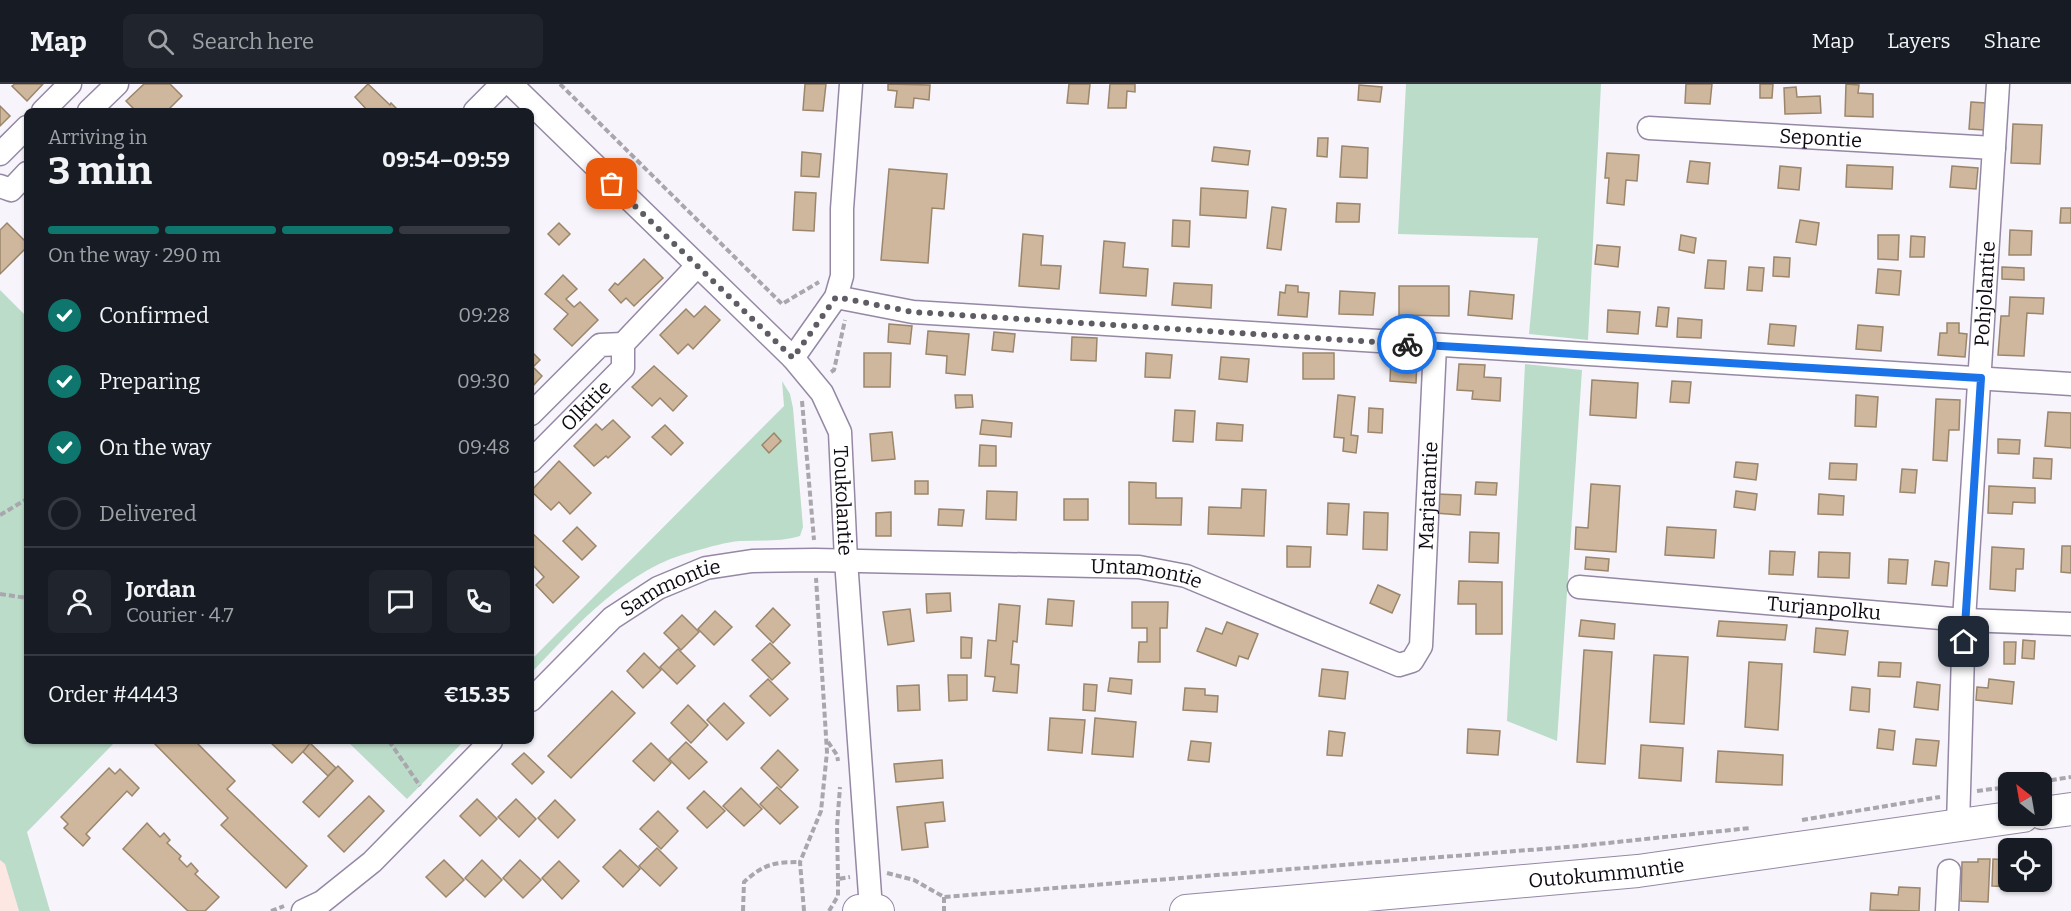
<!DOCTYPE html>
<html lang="en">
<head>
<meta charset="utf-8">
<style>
	:root { --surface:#171b24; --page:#20242c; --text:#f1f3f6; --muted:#9ea1a6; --line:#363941; --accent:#0f766e }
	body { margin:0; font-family:Bitter,serif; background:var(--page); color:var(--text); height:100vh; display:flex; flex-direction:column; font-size:22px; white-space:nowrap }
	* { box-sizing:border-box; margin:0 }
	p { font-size:20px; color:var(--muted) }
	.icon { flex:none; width:33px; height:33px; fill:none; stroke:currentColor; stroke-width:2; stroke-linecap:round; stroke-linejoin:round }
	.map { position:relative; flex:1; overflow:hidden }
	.side { position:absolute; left:24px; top:24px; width:510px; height:636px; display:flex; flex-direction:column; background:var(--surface); border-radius:9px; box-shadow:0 2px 4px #0004 }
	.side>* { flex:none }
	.needle { width:39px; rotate:329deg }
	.controls { position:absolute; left:1998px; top:688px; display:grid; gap:12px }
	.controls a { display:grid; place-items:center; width:54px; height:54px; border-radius:9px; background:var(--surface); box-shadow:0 2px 4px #0004; font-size:30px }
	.pin { position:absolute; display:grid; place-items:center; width:51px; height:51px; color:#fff; margin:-26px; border-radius:12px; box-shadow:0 3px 9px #0006 }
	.courier { position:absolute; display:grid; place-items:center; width:60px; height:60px; margin:-30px; border:4px solid #1a73e8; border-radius:50%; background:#fff; color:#222; box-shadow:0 2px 8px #0007 }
	.overview em { font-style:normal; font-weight:700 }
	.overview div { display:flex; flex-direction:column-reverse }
	.overview { display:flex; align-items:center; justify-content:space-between; height:102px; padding:0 24px }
	h1 { font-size:39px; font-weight:700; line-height:45px }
	.bar { display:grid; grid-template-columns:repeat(4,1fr); gap:9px 6px; align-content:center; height:72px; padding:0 24px }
	.bar i { height:8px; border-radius:4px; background:var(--line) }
	.bar .selected { background:var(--accent) }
	.bar p { grid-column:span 4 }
	.line { display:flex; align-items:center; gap:15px; padding:0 24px; border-top:2px solid var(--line) }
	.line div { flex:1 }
	.round { display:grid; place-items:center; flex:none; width:63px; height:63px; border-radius:9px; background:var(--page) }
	ol { padding:0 24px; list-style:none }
	li { display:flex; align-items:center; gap:18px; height:66px }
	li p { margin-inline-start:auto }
	li .icon { padding:6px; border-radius:50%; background:var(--accent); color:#fff; stroke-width:4 }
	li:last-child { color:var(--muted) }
	li i { width:33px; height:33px; border:3px solid var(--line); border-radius:50% }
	header { display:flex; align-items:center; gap:36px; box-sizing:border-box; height:84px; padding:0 30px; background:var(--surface); border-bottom:2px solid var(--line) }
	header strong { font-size:28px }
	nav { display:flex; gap:33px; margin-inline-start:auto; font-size:21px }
	.search { width:420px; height:54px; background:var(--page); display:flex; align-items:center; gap:15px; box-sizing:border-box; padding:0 21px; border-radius:9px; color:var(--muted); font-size:22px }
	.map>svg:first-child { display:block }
</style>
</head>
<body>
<header>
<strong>Map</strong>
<div class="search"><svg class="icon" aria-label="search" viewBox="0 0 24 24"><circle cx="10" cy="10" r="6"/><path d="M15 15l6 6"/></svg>Search here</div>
<nav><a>Map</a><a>Layers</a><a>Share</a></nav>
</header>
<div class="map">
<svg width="2071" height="827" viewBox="0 0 2071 827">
	<rect width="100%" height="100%" fill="#f7f5fb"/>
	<!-- industrial -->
	<polygon fill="#fce7e2" points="0,776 5,780 19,827 0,827"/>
	<!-- green -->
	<g fill="#bbdcc9">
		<polygon points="1406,0 1601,0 1588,256 1529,250 1538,154 1398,150"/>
		<polygon points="0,206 27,233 27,657 116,657 27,748 50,827 19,827 5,780 0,776"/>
		<polygon points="1525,280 1582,286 1557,657 1507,637"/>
		<path d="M782,297L790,310L793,324L803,443L800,452C781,458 760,456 740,457C726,458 710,463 695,467C627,484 578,540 531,589V576L784,322Z"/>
		<polygon points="347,657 464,657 407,715"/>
	</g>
	<!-- building -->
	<g fill="#ceb79c" stroke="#9b866c" stroke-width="1.5">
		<polygon points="15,0 43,0 27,17 12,2"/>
		<polygon points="144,0 170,0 182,12 167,27 136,27 126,17"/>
		<polygon points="368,0 390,21 391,19 399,27 368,27 355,13"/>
		<polygon points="805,0 826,0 823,27 803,26"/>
		<polygon points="888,0 930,1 929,16 914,14 913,24 895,23 897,7 888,6"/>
		<polygon points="1069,0 1090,0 1088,20 1067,19"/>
		<polygon points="1110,0 1135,0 1135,8 1127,7 1126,24 1108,24"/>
		<polygon points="1686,0 1712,0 1710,20 1685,19"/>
		<polygon points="1760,0 1773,0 1772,14 1760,14"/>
		<polygon points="1846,0 1859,1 1858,9 1873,10 1873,33 1845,32"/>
		<polygon points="1359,1 1382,3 1380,18 1358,16"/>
		<polygon points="1796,3 1797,13 1820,12 1821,29 1785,30 1784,4"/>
		<polygon points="1971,18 1986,19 1984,46 1969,45"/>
		<polygon points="0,22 10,32 0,42"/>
		<polygon points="2013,40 2042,41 2040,80 2011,79"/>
		<polygon points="1318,54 1328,54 1327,73 1317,72"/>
		<polygon points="1342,62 1368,64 1367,94 1340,93"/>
		<polygon points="1214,63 1250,67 1248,81 1212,77"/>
		<polygon points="802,68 821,70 819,93 801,92"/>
		<polygon points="1607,69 1639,71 1637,97 1626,96 1624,121 1607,119 1609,94 1605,94"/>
		<polygon points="1690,77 1710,79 1708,100 1687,98"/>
		<polygon points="1847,81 1893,83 1892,105 1846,103"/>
		<polygon points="1780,82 1801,84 1799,106 1778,104"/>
		<polygon points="1952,82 1978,84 1976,105 1950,103"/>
		<polygon points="889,85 947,90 944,125 932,124 928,179 881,176"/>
		<polygon points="1201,104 1248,107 1246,134 1200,131"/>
		<polygon points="795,108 816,109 814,147 793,146"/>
		<polygon points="1337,119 1360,120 1359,138 1336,138"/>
		<polygon points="1272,123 1286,125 1281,166 1267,164"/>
		<polygon points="2061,124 2071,124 2071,139 2060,139"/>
		<polygon points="1173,136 1190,137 1189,163 1172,162"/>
		<polygon points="1800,136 1819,139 1816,161 1796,158"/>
		<polygon points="7,139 27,159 27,163 0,190 0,146"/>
		<polygon points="559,139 570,150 559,161 548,150"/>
		<polygon points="2010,146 2032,147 2031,171 2009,171"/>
		<polygon points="1023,150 1043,152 1041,181 1061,182 1059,205 1019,202"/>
		<polygon points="1681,151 1696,154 1694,169 1679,166"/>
		<polygon points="1878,151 1899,151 1898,176 1878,175"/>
		<polygon points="1911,152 1925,153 1924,173 1910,173"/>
		<polygon points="1104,157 1125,159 1123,183 1148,185 1146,212 1100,209"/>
		<polygon points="1597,161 1620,163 1618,183 1595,180"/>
		<polygon points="1774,173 1790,174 1789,193 1773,192"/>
		<polygon points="644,175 663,194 634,222 626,214 621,219 609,206 615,199 618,201"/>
		<polygon points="1708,176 1726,177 1724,205 1705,204"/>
		<polygon points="1749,183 1764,184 1762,207 1747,206"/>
		<polygon points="2002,183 2024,184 2024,196 2002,195"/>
		<polygon points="1878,185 1901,187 1899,211 1876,209"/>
		<polygon points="563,191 577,205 566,215 574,223 580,218 598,236 572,262 554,245 568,230 545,210"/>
		<polygon points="1174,199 1212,201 1211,224 1172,221"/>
		<polygon points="1286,201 1298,202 1298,208 1309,209 1307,233 1278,231 1280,208 1285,209"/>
		<polygon points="1399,202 1449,202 1449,232 1399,231"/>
		<polygon points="1340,207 1375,209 1373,231 1339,230"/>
		<polygon points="1470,207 1514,211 1512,235 1468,231"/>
		<polygon points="2010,213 2044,214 2043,230 2027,229 2024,272 1998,271 2001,232 2009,232"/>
		<polygon points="705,222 720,236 693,265 688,260 678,270 660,251 686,225 694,233"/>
		<polygon points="1658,223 1669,224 1667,243 1656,242"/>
		<polygon points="1608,226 1640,228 1638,250 1607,248"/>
		<polygon points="1678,234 1702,236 1701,254 1677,253"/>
		<polygon points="1947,239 1959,239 1959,249 1967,250 1965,273 1938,271 1940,249 1947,249"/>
		<polygon points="889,240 912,242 910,260 888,258"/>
		<polygon points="1770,240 1796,242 1794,262 1768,260"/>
		<polygon points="1858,241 1883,243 1881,267 1856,265"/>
		<polygon points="928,247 969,250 965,291 946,289 947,272 926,270"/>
		<polygon points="994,248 1015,250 1013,268 992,266"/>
		<polygon points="1072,253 1097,254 1096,277 1071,276"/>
		<polygon points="531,267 540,276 533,283 542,292 531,304"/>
		<polygon points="864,269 891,269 890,303 864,303"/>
		<polygon points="1146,269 1172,271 1170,294 1145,293"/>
		<rect x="1303" y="269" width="31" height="26"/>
		<polygon points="1221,273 1249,275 1247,298 1219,295"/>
		<polygon points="1391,274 1417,276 1416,299 1390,297"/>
		<polygon points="1459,280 1485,281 1484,293 1501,294 1500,317 1472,315 1473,307 1457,306"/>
		<polygon points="654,282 687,312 673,327 660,314 652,322 632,303"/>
		<polygon points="1592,296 1638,299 1636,334 1590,331"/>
		<polygon points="1672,297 1691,298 1689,319 1670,318"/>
		<polygon points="955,311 972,311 973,323 956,324"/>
		<polygon points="1338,311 1355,313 1351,351 1358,352 1356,369 1343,367 1344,354 1334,353"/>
		<polygon points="1856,311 1878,313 1876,343 1855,342"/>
		<polygon points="1936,315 1960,316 1959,346 1949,346 1947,377 1933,376"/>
		<polygon points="1369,324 1383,325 1382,349 1368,348"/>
		<polygon points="1175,326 1195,327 1193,358 1173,357"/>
		<polygon points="2048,328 2071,329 2071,364 2045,362"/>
		<polygon points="613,336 630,353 608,374 606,372 594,382 574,362 596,340 602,346"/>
		<polygon points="982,336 1012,339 1011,353 980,350"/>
		<polygon points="1217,339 1243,341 1242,357 1216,356"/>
		<polygon points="665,341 683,359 671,371 652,353"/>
		<polygon points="892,348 895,375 872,377 870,350"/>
		<polygon points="774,349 781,357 769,369 762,361"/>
		<polygon points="1998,355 2020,356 2019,370 1998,369"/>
		<polygon points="980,361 996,362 996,382 979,382"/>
		<polygon points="2034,374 2052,375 2051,395 2033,394"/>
		<polygon points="559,377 591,409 570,430 559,418 551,426 531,407"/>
		<polygon points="1736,378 1758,380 1756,396 1734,393"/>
		<polygon points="1830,379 1857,380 1856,396 1829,395"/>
		<polygon points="1902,385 1917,386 1915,409 1900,408"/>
		<rect x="915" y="397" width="13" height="13"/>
		<polygon points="1129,398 1156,399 1156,414 1182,414 1181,441 1129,440"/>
		<polygon points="1476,398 1497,399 1496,411 1475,410"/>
		<polygon points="1591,400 1620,402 1616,468 1575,465 1576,443 1588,444"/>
		<polygon points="1989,402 2035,404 2035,419 2013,418 2012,430 1988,429"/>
		<polygon points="1242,405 1266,406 1264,452 1208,450 1209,423 1241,424"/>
		<polygon points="987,407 1017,408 1016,436 986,435"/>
		<polygon points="1736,407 1757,410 1755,426 1734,423"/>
		<polygon points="1437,410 1461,411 1460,431 1435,429"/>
		<polygon points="1819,410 1844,412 1843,431 1818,430"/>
		<rect x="1064" y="415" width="24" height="21"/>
		<polygon points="1328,419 1349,420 1347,451 1327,450"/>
		<polygon points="939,425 964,426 962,442 938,441"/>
		<polygon points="891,428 891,452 876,452 876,429"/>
		<polygon points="1364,428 1388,429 1387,466 1363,465"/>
		<polygon points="577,443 596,462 582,476 563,457"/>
		<polygon points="1667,443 1716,446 1714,474 1665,471"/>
		<polygon points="531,448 579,493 553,519 536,501 544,493 531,479"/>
		<polygon points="1470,448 1499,449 1498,479 1469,478"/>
		<polygon points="1287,462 1311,463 1310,483 1287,483"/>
		<polygon points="2062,462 2071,462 2071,489 2061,488"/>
		<polygon points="1992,463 2024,465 2023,485 2016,485 2015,507 1990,505"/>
		<polygon points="1770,467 1795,468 1793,491 1769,490"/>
		<polygon points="1819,468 1850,469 1849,494 1818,493"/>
		<polygon points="1586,473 1609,475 1608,487 1585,485"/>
		<polygon points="1889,475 1908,476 1906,500 1888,499"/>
		<polygon points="1935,477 1949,479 1947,502 1932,501"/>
		<polygon points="1459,497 1502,498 1502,550 1476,550 1476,520 1458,520"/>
		<polygon points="1378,501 1400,511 1392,529 1370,519"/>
		<polygon points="950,509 951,527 927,529 926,510"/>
		<polygon points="1048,515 1074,517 1072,542 1046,540"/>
		<polygon points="1132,518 1168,518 1167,544 1160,544 1160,578 1138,578 1139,558 1147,558 1147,544 1132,544"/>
		<polygon points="999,520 1020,522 1017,558 1013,557 1011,580 1019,581 1017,609 993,607 995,593 985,592 988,556 996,557"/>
		<polygon points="773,524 790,541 773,559 756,542"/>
		<polygon points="910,525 914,557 888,561 883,528"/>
		<polygon points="715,527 732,543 714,561 698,545"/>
		<polygon points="682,531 699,548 681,566 664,549"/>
		<polygon points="1581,536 1615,540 1614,555 1579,552"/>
		<polygon points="1719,537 1787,541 1785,556 1717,552"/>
		<polygon points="1227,538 1258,550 1248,575 1239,572 1236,582 1197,567 1206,544 1222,550"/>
		<polygon points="1816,544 1848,547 1845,571 1814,568"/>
		<polygon points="961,553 972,554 971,574 961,574"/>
		<polygon points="2023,556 2035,557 2034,575 2022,574"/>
		<polygon points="2004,558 2016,558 2015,580 2004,580"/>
		<polygon points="770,559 790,579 772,596 752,576"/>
		<polygon points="678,565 695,582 677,600 660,583"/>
		<polygon points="1584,566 1612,568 1605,680 1577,678"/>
		<polygon points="644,569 661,586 643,604 627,587"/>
		<polygon points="1654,571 1688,573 1684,640 1650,638"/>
		<polygon points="1749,578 1782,580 1778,646 1745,643"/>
		<polygon points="1879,578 1901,579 1900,593 1878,592"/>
		<polygon points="1322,585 1348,588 1345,615 1319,612"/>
		<polygon points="948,591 967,591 967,616 949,617"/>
		<polygon points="1110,594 1132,596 1131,610 1108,607"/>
		<polygon points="768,595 788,615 770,632 750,612"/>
		<polygon points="1989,595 2014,598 2012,620 1976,616 1977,603 1988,604"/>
		<polygon points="1917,598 1940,601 1938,626 1914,623"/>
		<polygon points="1084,600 1097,601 1095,627 1083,626"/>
		<polygon points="919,601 920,626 898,627 897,602"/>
		<polygon points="1852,603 1870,605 1869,628 1850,626"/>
		<polygon points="1185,604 1205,605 1205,611 1218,612 1217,628 1183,626"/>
		<polygon points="612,607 635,629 571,694 548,672"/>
		<polygon points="724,619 744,639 727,656 707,636"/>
		<polygon points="688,621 708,641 691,659 671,639"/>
		<polygon points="1050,634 1085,636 1082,669 1048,666"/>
		<polygon points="1095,634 1136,638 1133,673 1092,670"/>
		<polygon points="1468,645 1500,647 1498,671 1467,669"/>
		<polygon points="1879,645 1895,647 1893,666 1877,664"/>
		<polygon points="1329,647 1345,649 1342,672 1327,671"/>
		<polygon points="1916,655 1939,657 1936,682 1913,680"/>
		<polygon points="152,657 195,657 235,697 227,705 307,782 286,804 221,741 228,734"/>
		<polygon points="269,657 313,657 292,679"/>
		<polygon points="1191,657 1211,659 1209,678 1188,676"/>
		<polygon points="686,658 707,678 689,695 669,675"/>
		<polygon points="310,659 336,684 328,692 303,668"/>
		<polygon points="651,659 671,679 654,697 633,677"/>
		<polygon points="1641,661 1683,664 1681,697 1639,694"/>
		<polygon points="778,666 798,686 781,704 761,684"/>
		<polygon points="1718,667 1783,671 1782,701 1716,698"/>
		<polygon points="524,669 544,688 532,700 512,680"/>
		<polygon points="942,676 943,694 896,698 894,680"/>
		<polygon points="338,682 353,697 319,733 303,718"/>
		<polygon points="109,684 115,690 120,685 139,704 132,712 127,707 86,750 90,754 83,762 64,744 68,740 61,733"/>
		<polygon points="777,703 798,723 780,740 760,720"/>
		<polygon points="741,704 762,725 744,742 723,722"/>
		<polygon points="704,707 725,727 707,744 687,724"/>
		<polygon points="369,712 384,727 344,768 328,752"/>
		<polygon points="477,715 497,735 480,752 460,732"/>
		<polygon points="516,715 536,735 519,753 498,733"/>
		<polygon points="555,716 575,736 558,754 538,734"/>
		<polygon points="943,718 945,737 925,739 928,763 902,766 897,723"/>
		<polygon points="658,727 678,747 661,765 640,745"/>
		<polygon points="147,739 160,753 164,749 170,756 167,759 181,772 179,775 187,783 191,779 198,787 195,790 219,813 205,827 188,827 123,765"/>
		<polygon points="657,764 677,784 660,802 639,782"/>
		<polygon points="620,766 640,785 623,803 603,783"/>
		<polygon points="1978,775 1990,775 1988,818 1961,817 1962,778 1978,778"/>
		<polygon points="1993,775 2008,776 2008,798 2037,798 2037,804 1992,802"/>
		<polygon points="444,776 464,796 446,813 426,793"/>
		<polygon points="482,776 502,796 485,813 465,794"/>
		<polygon points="520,776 541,796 523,814 503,794"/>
		<polygon points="559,777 579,797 562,815 542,794"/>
		<polygon points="1899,803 1920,804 1919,827 1870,826 1871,809 1898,811"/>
	</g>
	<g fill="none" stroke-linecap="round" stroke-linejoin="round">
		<!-- minor casing -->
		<g stroke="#9588a5" stroke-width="25">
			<g id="minor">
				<polyline points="511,0 793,274"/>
				<path id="s1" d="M851,0L842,125V192L836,213L793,274L822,309L840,348L846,476L871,825"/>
				<polyline points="43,27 70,0"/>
				<polyline points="89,27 117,0"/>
				<polyline points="475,27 502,0"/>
				<path id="s2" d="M1649,44L1994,64"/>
				<polyline points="0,70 27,43"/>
				<polyline points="0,102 11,106 27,89"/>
				<polyline points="836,213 913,228 2071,300"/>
				<polyline points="531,330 600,261 623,260"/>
				<path id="s3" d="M531,377L623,284V260L696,183"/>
				<path id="s4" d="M1579,503L1964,536L2071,540"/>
				<path id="s5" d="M531,616L612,534L658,504L706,484L752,477L815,476L1139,483L1186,492L1399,581L1412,577L1421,562L1435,262"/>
				<path id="s6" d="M1958,741L1964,536L1998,0"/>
				<polyline points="303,827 322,818 372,778 491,657"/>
				<polyline points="1947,827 1949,787"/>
			</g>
		</g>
		<!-- secondary casing -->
		<g stroke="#9588a5" stroke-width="34">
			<g id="secondary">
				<polyline points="2042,729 2071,725"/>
				<polyline points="859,827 878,827"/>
				<path id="s7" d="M1186,827L1638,787L2023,732"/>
			</g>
		</g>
		<!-- path -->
		<g stroke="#a9a6ad" stroke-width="4" stroke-dasharray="6 3" stroke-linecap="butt">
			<polyline points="560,0 782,220 819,198"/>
			<polyline points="831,288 834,286 845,236"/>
			<polyline points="802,317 814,456"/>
			<polyline points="0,431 27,415"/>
			<polyline points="0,510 27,514"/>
			<polyline points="389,657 420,702"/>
			<polyline points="828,658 837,671 838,677"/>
			<polyline points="2033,699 2071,693"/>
			<polyline points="1977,707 2008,703"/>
			<polyline points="1802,736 1940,713"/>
			<polyline points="887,789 914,796 944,813 1579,762 1750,744"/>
			<polyline points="838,795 837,742 840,703"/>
			<polyline points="944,813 944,827"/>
			<polyline points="271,827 284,822"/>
			<path d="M743,827L744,798C764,780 774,778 800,778"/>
			<polyline points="804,827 800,778 821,727 827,668 816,494"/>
			<polyline points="829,827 838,812 838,795 850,793"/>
		</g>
		<!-- minor -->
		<use href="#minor" stroke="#fff" stroke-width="22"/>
		<!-- secondary -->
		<use href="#secondary" stroke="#fff" stroke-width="32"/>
	</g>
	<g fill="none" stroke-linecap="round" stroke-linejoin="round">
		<!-- done -->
		<polyline stroke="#605c64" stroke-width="6" stroke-dasharray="0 10.8" points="612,100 793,274 836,213 913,228 1407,260"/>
		<!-- route -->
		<polyline stroke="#1a73e8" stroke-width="8" points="1407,260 1981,294 1964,558"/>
	</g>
	<g text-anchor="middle" stroke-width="4.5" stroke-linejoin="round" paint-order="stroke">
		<!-- street labels -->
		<g font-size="20" fill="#0e0913" stroke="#fff">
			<text dy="7" stroke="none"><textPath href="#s2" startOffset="172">Sepontie</textPath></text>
			<text dy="7" stroke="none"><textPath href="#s6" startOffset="532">Pohjolantie</textPath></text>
			<text dy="7" stroke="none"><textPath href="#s3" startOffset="78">Olkitie</textPath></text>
			<text dy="7" stroke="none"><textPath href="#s5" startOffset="1116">Marjatantie</textPath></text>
			<text dy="7" stroke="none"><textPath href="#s1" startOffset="446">Toukolantie</textPath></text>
			<text dy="7" stroke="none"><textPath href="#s5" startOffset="664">Untamontie</textPath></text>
			<text dy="7" stroke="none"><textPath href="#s5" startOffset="182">Sammontie</textPath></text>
			<text dy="7" stroke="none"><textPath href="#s4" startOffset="246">Turjanpolku</textPath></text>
			<text dy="7" stroke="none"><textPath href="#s7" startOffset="422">Outokummuntie</textPath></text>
		</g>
	</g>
</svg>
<div class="controls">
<a><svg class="needle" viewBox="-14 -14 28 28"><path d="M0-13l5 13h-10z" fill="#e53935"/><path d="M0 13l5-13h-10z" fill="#9ea1a6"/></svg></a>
<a><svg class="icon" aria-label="locate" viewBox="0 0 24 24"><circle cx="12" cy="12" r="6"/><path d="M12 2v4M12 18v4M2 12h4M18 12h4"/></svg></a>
</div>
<div class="pin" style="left:612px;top:100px;background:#ea580c"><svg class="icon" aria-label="bag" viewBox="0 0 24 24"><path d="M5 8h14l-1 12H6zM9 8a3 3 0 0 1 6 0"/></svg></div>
<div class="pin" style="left:1964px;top:558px;background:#1f2937"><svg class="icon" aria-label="home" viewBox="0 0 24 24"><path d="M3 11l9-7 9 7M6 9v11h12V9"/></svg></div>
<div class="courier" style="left:1407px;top:260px"><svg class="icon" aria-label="bike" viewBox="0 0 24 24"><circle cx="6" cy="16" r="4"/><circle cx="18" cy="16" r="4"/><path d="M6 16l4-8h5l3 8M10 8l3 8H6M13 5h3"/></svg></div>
<section class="side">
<div class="overview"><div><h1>3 min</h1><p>Arriving in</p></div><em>09:54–09:59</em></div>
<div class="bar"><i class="selected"></i><i class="selected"></i><i class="selected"></i><i></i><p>On the way · 290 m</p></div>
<ol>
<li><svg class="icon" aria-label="check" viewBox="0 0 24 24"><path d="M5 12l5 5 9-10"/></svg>Confirmed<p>09:28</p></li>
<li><svg class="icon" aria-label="check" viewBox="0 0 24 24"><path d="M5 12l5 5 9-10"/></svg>Preparing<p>09:30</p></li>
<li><svg class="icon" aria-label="check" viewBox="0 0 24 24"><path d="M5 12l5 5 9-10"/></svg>On the way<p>09:48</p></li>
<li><i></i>Delivered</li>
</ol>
<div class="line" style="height:108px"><a class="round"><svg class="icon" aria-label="person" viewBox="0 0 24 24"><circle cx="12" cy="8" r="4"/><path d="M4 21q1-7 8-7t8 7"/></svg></a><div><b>Jordan</b><p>Courier · 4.7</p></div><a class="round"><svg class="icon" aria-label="chat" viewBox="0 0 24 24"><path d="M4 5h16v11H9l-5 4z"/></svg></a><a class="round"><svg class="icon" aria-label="phone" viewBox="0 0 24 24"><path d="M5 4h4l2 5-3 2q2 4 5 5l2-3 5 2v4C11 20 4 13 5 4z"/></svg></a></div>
<div class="line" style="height:78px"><div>Order #4443</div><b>€15.35</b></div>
</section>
</div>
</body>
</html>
